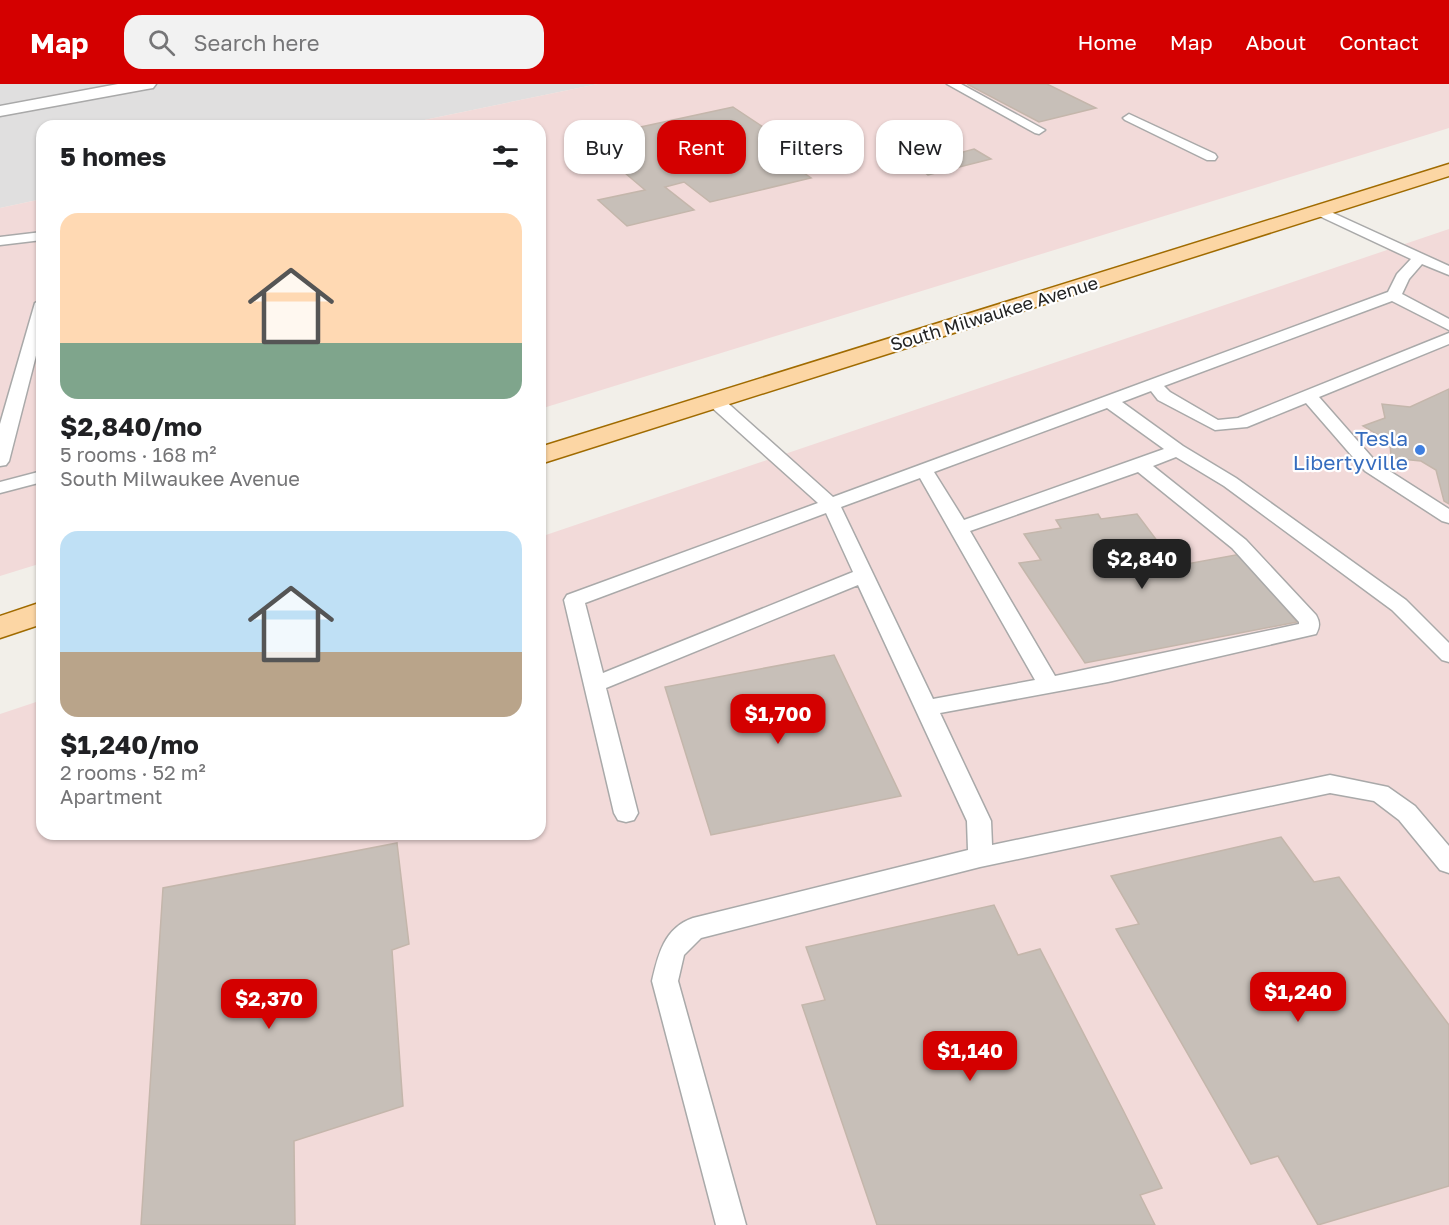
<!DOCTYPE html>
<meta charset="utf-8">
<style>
body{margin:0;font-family:"Golos Text",sans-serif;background:#f2f2f2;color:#202124;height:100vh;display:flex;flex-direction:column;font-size:22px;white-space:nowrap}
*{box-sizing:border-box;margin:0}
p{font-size:20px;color:#757577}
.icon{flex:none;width:33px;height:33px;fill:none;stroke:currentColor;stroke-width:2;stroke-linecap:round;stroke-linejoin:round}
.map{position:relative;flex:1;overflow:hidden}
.details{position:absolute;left:36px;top:36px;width:510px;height:720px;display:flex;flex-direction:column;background:#fff;border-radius:18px;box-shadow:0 2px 4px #0004}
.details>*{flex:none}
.hud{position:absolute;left:564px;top:36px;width:570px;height:54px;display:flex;gap:12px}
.price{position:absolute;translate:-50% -51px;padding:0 14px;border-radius:12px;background:#d40000;color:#fff;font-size:20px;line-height:39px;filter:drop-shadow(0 2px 3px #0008)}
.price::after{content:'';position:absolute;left:50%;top:36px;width:18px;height:14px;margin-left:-9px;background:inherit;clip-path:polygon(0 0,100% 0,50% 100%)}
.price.current{background:#222;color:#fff}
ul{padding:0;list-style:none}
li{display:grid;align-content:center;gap:12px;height:318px;padding:0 24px}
li span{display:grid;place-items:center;height:186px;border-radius:18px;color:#555}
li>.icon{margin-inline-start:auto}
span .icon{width:108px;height:108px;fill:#fffc;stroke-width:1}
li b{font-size:26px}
h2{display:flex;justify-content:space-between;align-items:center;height:72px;padding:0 24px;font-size:26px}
.pill{padding:0 21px;border-radius:18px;background:#fff;box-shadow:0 2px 4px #0004;font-size:21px;line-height:54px}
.pill.current{background:#d40000;color:#fff}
header{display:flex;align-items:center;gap:36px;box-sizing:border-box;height:84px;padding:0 30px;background:#d40000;color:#fff}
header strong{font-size:28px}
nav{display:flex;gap:33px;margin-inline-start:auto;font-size:21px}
.search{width:420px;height:54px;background:#f2f2f2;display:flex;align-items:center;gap:15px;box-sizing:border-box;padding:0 21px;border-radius:18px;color:#757577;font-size:22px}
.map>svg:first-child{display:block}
.residential{fill:#e0dfdf}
.commercial{fill:#f2dad9}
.building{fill:#c7bfb8;stroke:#c4b6ab;stroke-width:1.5}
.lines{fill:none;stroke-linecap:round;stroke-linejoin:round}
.service-casing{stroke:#a9a9a9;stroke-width:3}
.minor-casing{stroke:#a9a9a9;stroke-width:3}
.primary-casing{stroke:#a06b00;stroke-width:3}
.service{fill:#fff;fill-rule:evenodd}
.minor{fill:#fff;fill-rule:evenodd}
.primary{fill:#fcd6a4;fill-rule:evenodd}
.shop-dot{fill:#3f7fe0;stroke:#fff;stroke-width:2}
.labels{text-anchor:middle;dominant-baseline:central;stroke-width:4.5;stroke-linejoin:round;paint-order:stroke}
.far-street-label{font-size:18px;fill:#222;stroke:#fff}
.shop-label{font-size:21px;fill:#366cbe;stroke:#fff;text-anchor:end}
</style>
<header>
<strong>Map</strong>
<div class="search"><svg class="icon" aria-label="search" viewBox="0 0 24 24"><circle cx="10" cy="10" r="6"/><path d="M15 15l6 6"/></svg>Search here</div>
<nav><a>Home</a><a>Map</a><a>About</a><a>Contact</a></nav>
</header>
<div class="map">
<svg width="1449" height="1141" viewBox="0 0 1449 1141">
<rect width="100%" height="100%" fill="#f2efe9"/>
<path class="residential" d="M0,0H598L395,42H42V115L0,124Z"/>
<path class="commercial" d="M598,0H1449V44L540,325V42H395Z
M42,115V479L0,492V124Z
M1449,145V1141H0V630L42,616V750H540V453Z"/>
<path class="building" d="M967,0H1047L1096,24L1039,38Z
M733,23L778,53L759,58L811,94L710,118L684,98L665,103L694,126L627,142L598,116L645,106L585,55Z
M974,65L991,75L928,91L915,81Z
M1449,305V420L1444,417L1436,386L1421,377L1391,374L1390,358L1363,342L1385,334L1382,320L1410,323Z
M1098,430L1101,435L1137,430L1176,482L1241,470L1297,538L1085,579L1019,479L1041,476L1024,450L1061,444L1056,436Z
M834,571L901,712L711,751L665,603Z
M1281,753L1314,798L1339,793L1449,941V1102L1318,1141L1278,1072L1251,1080L1116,845L1139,840L1111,792Z
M397,759L409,860L392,866L403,1022L294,1057L295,1141H141L163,804Z
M994,821L1018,871L1040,865L1123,1026L1162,1104L1140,1111L1155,1141H877L802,921L825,916L806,863Z"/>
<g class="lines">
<g class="service-casing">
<path id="service" d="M947,0H961L1045,46L1039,50L1035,49Z
M1129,30L1215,70L1217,73L1215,76H1207L1125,36L1123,34Z
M1320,123L1449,182V191L1422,180L1409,195L1402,210L1449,235V246L1392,217L1164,302L1170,308L1218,336L1238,334L1449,249V260L1319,313L1377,379L1449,425V439L1442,437L1365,387L1306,319L1247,343L1215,346L1158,316L1151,307L1122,318L1183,362L1236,394L1406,516L1449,559V578L1442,576L1392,526L1224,402L1176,373L1153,382L1246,456L1316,531C1320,538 1320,543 1316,550L1108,598L940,629L991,737L992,761L1330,691L1388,703L1415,722L1449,762V789L1440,786L1399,736L1374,717L1330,709L980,783L701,854L684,871L678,897L746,1141H716L652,897C658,871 664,844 693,834L968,766L967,737L858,501L606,604L638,729L634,736L626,738L618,736L614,729L564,516L567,511L818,419L709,321L707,317L709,313H721L833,413L1388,208L1397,190L1411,175L1315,130L1313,127L1315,124ZM1107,324L1164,365L964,436L934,388ZM1138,388L1232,464L1299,538V540L1055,592L970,447ZM920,394L1035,596L933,615L841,423ZM826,429L853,488L603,589L585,519Z
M42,148V156L0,161V153Z
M42,215V248L9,377L6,381L0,382V340L35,219Z
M42,387V398L0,409V398Z"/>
</g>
<g class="minor-casing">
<path id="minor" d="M118,0H156L153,4L147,5L0,32V22Z"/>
</g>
<g class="primary-casing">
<path id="primary" d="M1449,80V92L540,380V363Z
M42,518V540L0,554V532Z"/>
</g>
<use href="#service" class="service"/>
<use href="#minor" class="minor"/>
<use href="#primary" class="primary"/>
</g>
<circle class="shop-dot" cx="1420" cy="366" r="6"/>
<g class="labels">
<g class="far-street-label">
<text transform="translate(994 229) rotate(-17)">South Milwaukee Avenue</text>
</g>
<g class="shop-label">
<text x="1408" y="354">Tesla<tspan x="1408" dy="24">Libertyville</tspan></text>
</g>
</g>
</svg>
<b class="price current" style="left:1142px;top:506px">$2,840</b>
<b class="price" style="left:778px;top:661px">$1,700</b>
<b class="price" style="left:1298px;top:939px">$1,240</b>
<b class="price" style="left:269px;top:946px">$2,370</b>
<b class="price" style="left:970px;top:998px">$1,140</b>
<div class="hud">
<a class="pill">Buy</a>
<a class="pill current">Rent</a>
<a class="pill">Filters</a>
<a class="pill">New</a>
</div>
<section class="details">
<h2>5 homes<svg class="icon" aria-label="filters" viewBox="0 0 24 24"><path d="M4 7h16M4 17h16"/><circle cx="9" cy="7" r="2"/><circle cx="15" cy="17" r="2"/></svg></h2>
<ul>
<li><span style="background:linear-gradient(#ffd9b3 70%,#7fa58c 0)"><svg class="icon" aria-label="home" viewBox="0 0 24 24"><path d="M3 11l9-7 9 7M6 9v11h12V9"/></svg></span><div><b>$2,840/mo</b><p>5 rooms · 168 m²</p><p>South Milwaukee Avenue</p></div></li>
<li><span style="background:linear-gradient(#bfe0f5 65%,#b9a48a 0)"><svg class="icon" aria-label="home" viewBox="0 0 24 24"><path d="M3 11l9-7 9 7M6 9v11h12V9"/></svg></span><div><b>$1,240/mo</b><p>2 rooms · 52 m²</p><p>Apartment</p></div></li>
</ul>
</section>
</div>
